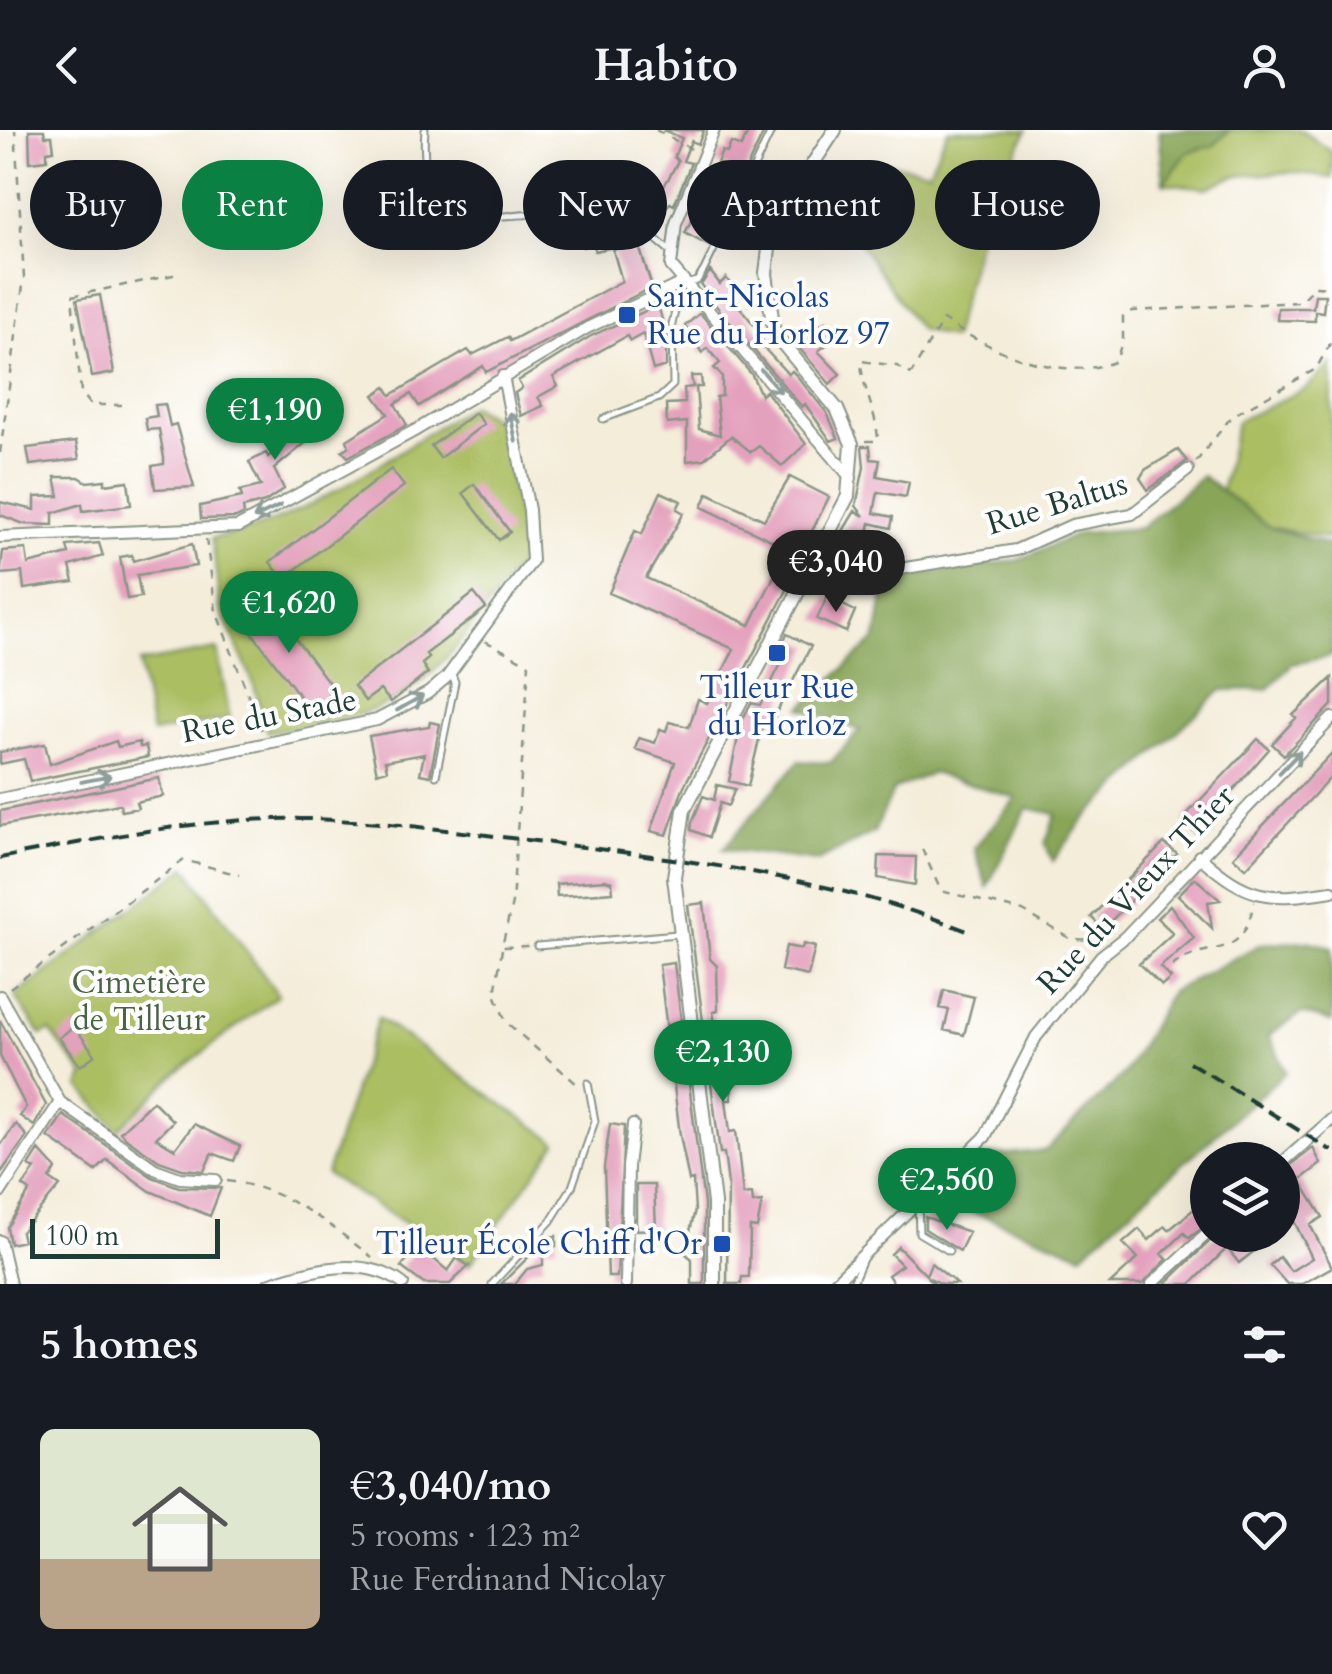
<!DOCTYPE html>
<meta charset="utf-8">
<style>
body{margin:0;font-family:Cardo,serif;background:#20242c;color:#f1f3f6;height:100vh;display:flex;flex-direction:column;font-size:38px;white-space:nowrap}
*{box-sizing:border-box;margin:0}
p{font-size:32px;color:#9ea1a6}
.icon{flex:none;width:55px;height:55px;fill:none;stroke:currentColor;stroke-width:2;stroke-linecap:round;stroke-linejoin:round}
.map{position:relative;height:1154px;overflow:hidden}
.details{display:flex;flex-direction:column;background:#171b24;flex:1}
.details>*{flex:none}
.hud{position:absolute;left:30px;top:30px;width:1272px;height:90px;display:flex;gap:20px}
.tools{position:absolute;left:1190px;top:1012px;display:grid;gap:20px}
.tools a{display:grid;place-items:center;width:110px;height:110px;border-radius:50%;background:#171b24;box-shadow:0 10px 40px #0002;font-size:50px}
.scale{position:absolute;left:30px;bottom:25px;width:190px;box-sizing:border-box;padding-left:10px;border:5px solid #1f3d34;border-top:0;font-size:28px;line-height:35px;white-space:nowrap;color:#1f3d34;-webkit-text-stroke:8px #fff;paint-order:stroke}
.price{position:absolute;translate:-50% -85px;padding:0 22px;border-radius:35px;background:#0b8043;color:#fff;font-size:32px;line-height:65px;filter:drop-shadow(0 2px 5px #0008)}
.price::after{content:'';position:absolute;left:50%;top:60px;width:30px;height:22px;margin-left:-15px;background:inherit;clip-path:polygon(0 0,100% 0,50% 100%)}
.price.selected{background:#222;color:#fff}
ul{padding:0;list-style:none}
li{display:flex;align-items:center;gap:30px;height:250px;padding:0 40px}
li span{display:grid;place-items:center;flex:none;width:280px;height:200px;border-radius:15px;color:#555}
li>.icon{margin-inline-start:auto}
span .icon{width:120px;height:120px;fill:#fffc;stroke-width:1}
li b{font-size:42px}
h2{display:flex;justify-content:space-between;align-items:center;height:120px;padding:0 40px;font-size:42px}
.pill{padding:0 35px;border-radius:45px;background:#171b24;box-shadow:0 10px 40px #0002;font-size:35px;line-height:90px}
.pill.selected{background:#0b8043;color:#fff}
header{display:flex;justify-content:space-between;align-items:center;height:130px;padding:0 40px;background:#171b24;font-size:45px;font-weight:700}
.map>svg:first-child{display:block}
.green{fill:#abbe62;stroke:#657e4b;stroke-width:2.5}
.forest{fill:#88a558;stroke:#547146;stroke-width:2.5}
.building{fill:#e4a1bd}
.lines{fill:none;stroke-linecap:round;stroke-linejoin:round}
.service-casing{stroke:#8a9587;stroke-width:9}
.minor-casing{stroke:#8a9587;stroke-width:14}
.tertiary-casing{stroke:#8a9587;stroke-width:16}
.path{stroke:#8a9587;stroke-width:2.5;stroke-dasharray:8 8;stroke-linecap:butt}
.service{stroke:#fff;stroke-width:5}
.minor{stroke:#fff;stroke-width:10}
.tertiary{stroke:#fff;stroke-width:12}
.rail{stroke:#1f3d34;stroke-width:4;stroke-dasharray:15 8;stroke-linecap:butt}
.oneway{stroke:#8f9e9a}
.transit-dot{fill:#1a4fb4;stroke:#fff;stroke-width:4}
.labels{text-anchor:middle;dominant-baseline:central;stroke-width:8;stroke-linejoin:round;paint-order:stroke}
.transit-label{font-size:32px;fill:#164399;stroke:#fff;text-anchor:start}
.street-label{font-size:32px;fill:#1f3d34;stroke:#fff}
.park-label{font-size:32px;fill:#496442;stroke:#fff}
</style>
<header><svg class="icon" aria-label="back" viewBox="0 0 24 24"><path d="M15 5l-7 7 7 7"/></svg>Habito<svg class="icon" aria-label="person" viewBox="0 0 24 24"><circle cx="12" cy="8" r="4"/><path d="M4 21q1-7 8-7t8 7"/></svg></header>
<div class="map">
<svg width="1332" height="1154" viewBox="0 0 1332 1154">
<rect width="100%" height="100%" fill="#fff"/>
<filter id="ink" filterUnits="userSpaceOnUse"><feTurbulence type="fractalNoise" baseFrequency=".01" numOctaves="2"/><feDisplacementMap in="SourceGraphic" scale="20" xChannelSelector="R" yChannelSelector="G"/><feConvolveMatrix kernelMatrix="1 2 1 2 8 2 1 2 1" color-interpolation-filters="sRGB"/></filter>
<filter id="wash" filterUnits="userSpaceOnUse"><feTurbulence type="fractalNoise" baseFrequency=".0048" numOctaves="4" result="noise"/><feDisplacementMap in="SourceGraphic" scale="40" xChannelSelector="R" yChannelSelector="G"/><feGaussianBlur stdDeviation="2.25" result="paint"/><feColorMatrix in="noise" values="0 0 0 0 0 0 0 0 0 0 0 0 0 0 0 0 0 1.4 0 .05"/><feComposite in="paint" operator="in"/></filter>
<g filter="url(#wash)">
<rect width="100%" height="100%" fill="#f4edda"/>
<path class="green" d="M948,0H1027L983,93L952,209L919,199L857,109L886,33L929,41Z
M1230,0H1301L1332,22V48L1295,42L1233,46L1207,58L1164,53L1188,22L1212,16Z
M1332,234V409L1269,397L1221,362L1237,291L1305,259Z
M470,276L498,289L520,392L522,431C483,480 446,544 389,573C353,591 306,595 267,602L253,552L220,478L212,408C301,396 394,323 470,276Z
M217,519L230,589L152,603L139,533Z
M186,737L278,865L177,942L118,1000L80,957L84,945L50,901L41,905L15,866Z
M378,888L557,1012L470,1134L326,1044Z"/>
<path class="forest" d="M1159,0H1230L1213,16L1188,22L1164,53Z
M1202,346L1269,397L1332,416V526L1292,534L1268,559L1222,560L1086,687L1053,731L1045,714L1056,684L1027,678L987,757L974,718L1016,668L932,643L894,659L874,702L818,731L723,719L799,631L830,633L860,600L801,578L876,509L886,449L1018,430L1080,403L1141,398Z
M1306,811L1332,817V892L1301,883L1269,905L1286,942L1082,1124L929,1065L973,1028L1046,1020L1124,944L1171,862L1261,814Z"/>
<g id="blocks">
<path class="building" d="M29,0H44L45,6H52L54,20L47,21V30L30,32Z
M663,0H704L698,14L691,11L683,31L691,33L674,75L670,73L653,92L637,78L659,53L663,58L678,31L674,27L682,8Z
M749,0H765L709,116L685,103L693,87L702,91L706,84L710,86L723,61L727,37L717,33L722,21L727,23L731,13L741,17Z
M405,34L409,75L391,78L387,64L379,65L380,40Z
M133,63L141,75L87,109L82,101L110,82L107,77Z
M604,84L614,117L595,121L594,114L583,117L578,92L603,89L599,85Z
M638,113L652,157L486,242L483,236L419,276L411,264L395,274L407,295L348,327L342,321L349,316L347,310L388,284L374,265L386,257L391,265L468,220L472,225L508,207L510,211L622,151L613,120Z
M710,141L720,154L726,148L737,162L732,167L761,204L763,217L788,244L792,241L797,246L827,283L838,308L831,311L805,274L802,277L713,172L701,155Z
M100,165L114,243L92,247L77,169Z
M1315,165H1325L1323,182L1315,181V191L1277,190L1278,178H1313Z
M658,175L666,204V236L653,240L643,204L630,211L627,206L553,247L558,256L538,267L543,276L521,286L515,263L522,258L518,251L591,206Z
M700,183L752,245L761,265L766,261L806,314L782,336L759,316L751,322L731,306L704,329L687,331V292L667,294L666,274L685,273L684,258L693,257L691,246H701L702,257H696L699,299L720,305L716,267L722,266V246L714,238L720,233L707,218L702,223L685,196Z
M825,192L836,208L818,221L840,244L830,254L794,212Z
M327,263L340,284L274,339L284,359L265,372L243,378L244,384L236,388L201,389L200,376L242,367L240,361L261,356L249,332L266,323L268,327L294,304L290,299L301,290L298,287Z
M165,274L170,296L176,294L194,357L155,359L152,336L164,334V328L159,299L147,300L145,288L157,286L155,275Z
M475,283L484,294L440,328L431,316Z
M76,312L79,329L30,335L27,318Z
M862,316H870L871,329L880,330L877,346L909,352L906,367L878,362L874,383L893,387L891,398L870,393L863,427L828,426L855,381L864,386L856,376L864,337Z
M1178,320L1187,331L1148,360L1140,348L1145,340Z
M391,339L404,356L283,449L270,432Z
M55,347H79L87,352L105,350V354L128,351L131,375L83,381L82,374L53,383V395L24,394L0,385V372L35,380V367L59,366Z
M790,347L829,367L795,435L799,437L683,658L667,705L651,701L675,632L635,619L639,608L655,613L660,599L666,601L669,592L689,597L698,569L707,573L734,519L609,463L635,401L642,404L661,362L681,371L677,379L684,383L646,448L750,495L788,418L702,377L708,363L764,390Z
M474,354L510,402L499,410L463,363Z
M99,413L103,426L70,436L74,452L24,459L22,442L0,444L3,421L26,419L28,434L69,424L67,416Z
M192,414L196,436L137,445L141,467L127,469L120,427L132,425L133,431Z
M474,463L486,478L426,524L429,528L422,534L428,543L391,572L380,560L365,571L354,556Z
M827,467L855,481L846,502L817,489Z
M267,471L336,562L311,581L241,488Z
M787,504L811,516L770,595L763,593L748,656L729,651L741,593L751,573L760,575L787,522L779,519Z
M1332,548V575L1284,625L1272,614L1296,588L1293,585Z
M430,592L440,594L430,646L420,644L424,624L385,631L387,640L377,643L369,606L429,596Z
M1258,609L1269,619L1196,703L1183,692L1189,682Z
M116,611L118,617L139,612L140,617L146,616L148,627L30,651L24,629L0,634V622L45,614L50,634Z
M1332,623V646L1246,738L1233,727Z
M159,648L163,666L136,672L138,678L121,681L120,674L0,696V681Z
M717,655L735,659L728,676L720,673L709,707L691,700L692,692L703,666L714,670Z
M1164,713L1177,724L1103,799L1091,787Z
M879,726L916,727L915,755L878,748Z
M1195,748L1220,770L1208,772L1212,798L1178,765Z
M605,750L612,752L613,762L557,766L556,754Z
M704,773L710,829L717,836L718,881L713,882L719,917L732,915L737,953L731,954L732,970H726L730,1002L736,1001L743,1065L752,1064L753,1073L762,1072L757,1098L750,1097L749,1147H742L741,1154H727L728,1054L724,1023H720L688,775Z
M1170,775L1194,808L1160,837L1171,848L1162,856L1139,834L1173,803L1157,788Z
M803,814L815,817L808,846L781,840L786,816L802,819Z
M674,833L704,1074V1154H692V1129L685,1123L695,1080L693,1050L689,1051L680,1005L659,835Z
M944,860L974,867L964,905L944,900L949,880L940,878Z
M0,890L46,975L34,996L20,986L26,977L0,926Z
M74,896L95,925L80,936L59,908Z
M153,971L173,991L156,1008L175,1019L194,994L240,1016L234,1031L212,1023L204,1041L182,1039L159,1031L126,1008L120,1002Z
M63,985L152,1047L179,1057L221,1058L210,1086L150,1061L107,1030L96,1041L48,1007Z
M16,994L27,1006L0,1044V1016Z
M610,994L624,996L617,1147H608L604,1037Z
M1313,1018L1321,1034L1300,1050L1323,1087L1310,1095L1332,1137L1302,1154H1287L1270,1135L1279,1127L1291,1141L1312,1128L1282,1066V1042Z
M39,1020L56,1039L50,1049L60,1056L21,1102L23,1111L10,1114L7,1097L30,1061L23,1056L35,1039L29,1036Z
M636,1055H654L656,1099L636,1100Z
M1208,1067V1094L1189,1108L1184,1103L1162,1124L1167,1129L1143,1154H1110L1138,1128L1123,1113L1139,1099L1149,1110L1165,1096L1169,1100Z
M925,1087L969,1102L960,1121L925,1099Z
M1216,1105H1262L1267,1111L1239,1133L1227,1118L1191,1154H1165Z
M556,1106V1116L543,1117V1135L527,1139L515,1154H501L549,1107Z
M418,1116L448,1141L457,1128L469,1136L450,1154H424L401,1137Z
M898,1117L926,1145L931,1133L957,1154H942L927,1147L934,1154H894L888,1145L902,1135L891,1124Z"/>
</g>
</g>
<g filter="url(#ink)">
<use href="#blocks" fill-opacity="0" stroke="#8a9587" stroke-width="2.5"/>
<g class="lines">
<g class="service-casing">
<path id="service" d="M425,0C414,124 531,77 607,78L623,82L670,121
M689,153L697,151L704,140L772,0
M603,289L659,268L673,255L672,194L681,157
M436,646L455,552L451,542
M537,816L678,804
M918,1072L919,1103L949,1121
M492,1154L551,1091L572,1057L595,991L588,953
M852,1154L863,1129"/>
</g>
<g class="minor-casing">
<path id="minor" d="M714,0L676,93L671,136L851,348
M0,407L238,397L416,300L587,198L682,153
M812,433L881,442L1016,420L1072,395L1132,384L1188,340
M0,669L377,590L428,563L447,547L532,431L529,380L503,246
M1199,726C1248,770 1268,771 1332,761
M0,866L60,972L155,1039L180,1048L216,1050
M1282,1033L1332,989
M0,1063L60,972
M0,1111L10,1154
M268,1154C311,1139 364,1125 403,1154
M626,1154L628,1036L633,995
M833,1154L985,1007L1036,907L1101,826L1125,807L1332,588
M1152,1154L1208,1103"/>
</g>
<g class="tertiary-casing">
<path id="tertiary" d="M714,1154V1073L674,747L684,680L848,366L852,314L837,279L774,203L766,143L770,111L795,61L835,0"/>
</g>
<path class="path" d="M656,0L693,20
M122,275H91L81,262L72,166L178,144
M866,311H878C877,282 862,259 861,231L897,236L911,244L943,190C990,220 1062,254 1116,231L1123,209V186L1132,181L1299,172L1315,156L1332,157
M0,323L24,148L15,0
M1196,332L1232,286L1316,239L1332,210
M206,409L216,481L262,601
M485,511L529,534L512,773L502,817L530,816
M922,719L941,761L1023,781L1071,809L1103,810
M502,819L495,864L506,892L578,955
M1172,836C1210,806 1241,837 1254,772
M10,858L184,730L239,745
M227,1051C286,1058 327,1093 372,1127"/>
<use href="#service" class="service"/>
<use href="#minor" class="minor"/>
<use href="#tertiary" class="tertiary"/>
<path class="rail" d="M0,728C77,713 154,697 233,691C334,683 435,699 535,711C685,730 831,746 972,803
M1189,932L1332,1021"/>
</g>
<defs><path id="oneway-shaft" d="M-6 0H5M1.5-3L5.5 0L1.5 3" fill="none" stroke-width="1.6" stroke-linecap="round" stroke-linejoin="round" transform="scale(2.5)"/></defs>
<g class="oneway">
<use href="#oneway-shaft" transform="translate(771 251) rotate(49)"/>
<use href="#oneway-shaft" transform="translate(513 297) rotate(-101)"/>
<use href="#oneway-shaft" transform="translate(267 382) rotate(154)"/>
<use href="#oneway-shaft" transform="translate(410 573) rotate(-30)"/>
<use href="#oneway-shaft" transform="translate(1290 632) rotate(-46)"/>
<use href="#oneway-shaft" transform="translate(96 649) rotate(-11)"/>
</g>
</g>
<g class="transit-dot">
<rect x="617" y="175" width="20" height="20" rx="5"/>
<rect x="767" y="513" width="20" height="20" rx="5"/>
<rect x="712" y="1104" width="20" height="20" rx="5"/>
</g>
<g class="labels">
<g class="transit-label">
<text x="647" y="167">Saint-Nicolas<tspan x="647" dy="37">Rue du Horloz 97</tspan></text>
<text x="777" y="558" text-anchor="middle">Tilleur Rue<tspan x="777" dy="37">du Horloz</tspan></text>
<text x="702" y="1114" text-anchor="end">Tilleur École Chiff d'Or</text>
</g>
<g class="street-label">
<text transform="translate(1057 374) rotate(-17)">Rue Baltus</text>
<text transform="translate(269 586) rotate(-11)">Rue du Stade</text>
<text transform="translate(1136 760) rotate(-47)">Rue du Vieux Thier</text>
</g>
<g class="park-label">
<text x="139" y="853">Cimetière<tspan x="139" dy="37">de Tilleur</tspan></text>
</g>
</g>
</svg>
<div class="tools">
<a><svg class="icon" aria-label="layers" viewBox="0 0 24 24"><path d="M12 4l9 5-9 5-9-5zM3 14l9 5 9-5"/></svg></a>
</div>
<div class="scale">100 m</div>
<b class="price" style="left:275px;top:333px">€1,190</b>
<b class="price selected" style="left:836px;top:485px">€3,040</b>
<b class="price" style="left:289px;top:526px">€1,620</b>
<b class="price" style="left:723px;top:975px">€2,130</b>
<b class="price" style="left:947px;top:1103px">€2,560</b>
<div class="hud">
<a class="pill">Buy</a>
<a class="pill selected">Rent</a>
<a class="pill">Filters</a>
<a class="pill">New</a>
<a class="pill">Apartment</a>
<a class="pill">House</a>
</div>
</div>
<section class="details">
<h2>5 homes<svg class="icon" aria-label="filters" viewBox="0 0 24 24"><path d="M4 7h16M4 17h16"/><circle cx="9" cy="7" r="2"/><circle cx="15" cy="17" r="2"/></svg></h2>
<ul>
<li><span style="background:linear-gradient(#dfe7d0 65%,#b9a48a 0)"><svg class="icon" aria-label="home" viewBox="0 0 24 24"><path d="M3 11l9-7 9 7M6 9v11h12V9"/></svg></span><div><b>€3,040/mo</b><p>5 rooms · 123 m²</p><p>Rue Ferdinand Nicolay</p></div><svg class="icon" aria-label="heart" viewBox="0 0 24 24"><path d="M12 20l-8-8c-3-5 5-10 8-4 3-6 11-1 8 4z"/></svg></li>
</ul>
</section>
